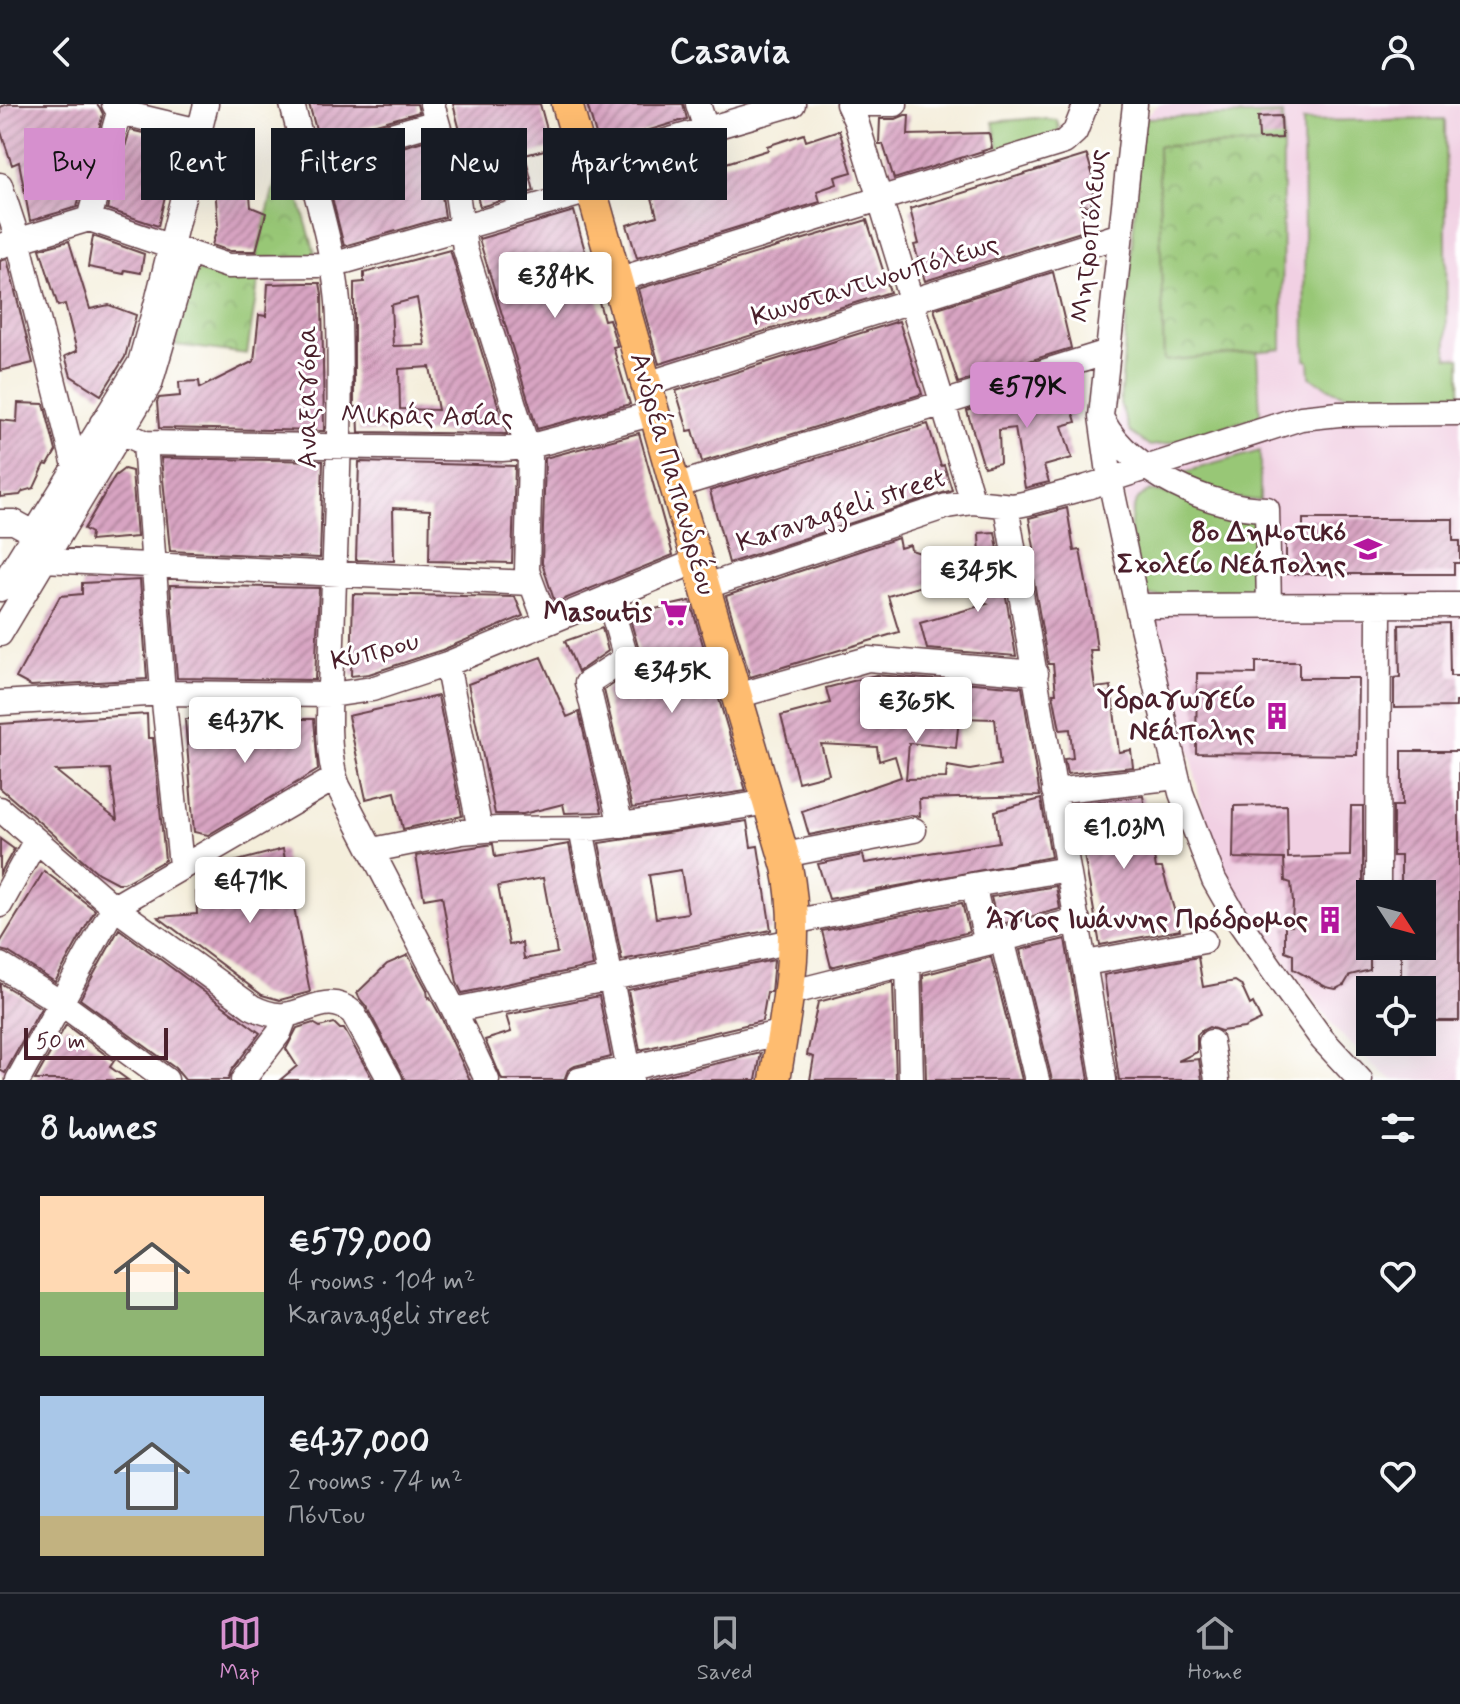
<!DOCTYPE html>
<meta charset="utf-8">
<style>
body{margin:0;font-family:Mynerve,sans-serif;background:#20242c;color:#f1f3f6;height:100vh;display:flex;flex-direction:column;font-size:30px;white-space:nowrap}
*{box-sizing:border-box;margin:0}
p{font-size:26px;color:#9ea1a6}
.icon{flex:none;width:44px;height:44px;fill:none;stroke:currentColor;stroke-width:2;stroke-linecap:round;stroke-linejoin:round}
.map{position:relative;height:976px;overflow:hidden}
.panel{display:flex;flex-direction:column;background:#171b24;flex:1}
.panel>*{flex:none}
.guide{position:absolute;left:24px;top:24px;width:800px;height:72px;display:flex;gap:16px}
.needle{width:52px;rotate:126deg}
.tools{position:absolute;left:1356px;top:776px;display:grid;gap:16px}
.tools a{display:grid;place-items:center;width:80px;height:80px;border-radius:0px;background:#171b24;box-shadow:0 8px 32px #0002;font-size:40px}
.scale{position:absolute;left:24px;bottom:20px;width:144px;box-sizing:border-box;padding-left:8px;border:4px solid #4a1f2b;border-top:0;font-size:22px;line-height:28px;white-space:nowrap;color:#4a1f2b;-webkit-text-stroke:6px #fff;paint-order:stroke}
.price{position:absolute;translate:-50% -68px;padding:0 18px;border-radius:8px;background:#fff;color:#222;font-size:26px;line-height:52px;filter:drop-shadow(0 2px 4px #0008)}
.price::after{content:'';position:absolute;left:50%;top:48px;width:24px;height:18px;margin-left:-12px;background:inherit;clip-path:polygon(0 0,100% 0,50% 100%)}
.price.active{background:#d690ce;color:#111}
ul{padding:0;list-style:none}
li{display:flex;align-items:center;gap:24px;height:200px;padding:0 40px}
li span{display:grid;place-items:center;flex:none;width:224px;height:160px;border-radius:0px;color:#555}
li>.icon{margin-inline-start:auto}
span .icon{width:96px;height:96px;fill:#fffc;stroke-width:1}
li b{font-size:34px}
h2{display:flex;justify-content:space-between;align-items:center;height:96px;padding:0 40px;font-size:34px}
.tag{padding:0 28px;border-radius:0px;background:#171b24;box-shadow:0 8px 32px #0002;font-size:28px;line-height:72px}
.tag.active{background:#d690ce;color:#111}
header{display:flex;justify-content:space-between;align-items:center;height:104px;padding:0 40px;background:#171b24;font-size:36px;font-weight:700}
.tabs{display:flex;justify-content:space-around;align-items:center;height:112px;border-top:2px solid #363941;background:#171b24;font-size:22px;color:#9ea1a6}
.tabs a{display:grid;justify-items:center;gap:4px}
.tabs .active{color:#d690ce}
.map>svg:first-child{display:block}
.built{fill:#f1d0e3;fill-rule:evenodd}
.green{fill:#98c776;stroke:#717350;stroke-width:2}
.park{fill:url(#park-crowns);stroke:#717350;stroke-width:2}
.building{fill:url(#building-hatch);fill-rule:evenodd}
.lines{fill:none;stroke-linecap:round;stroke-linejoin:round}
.minor-casing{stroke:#643e45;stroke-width:27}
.major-casing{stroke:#643e45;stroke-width:33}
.minor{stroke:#fff;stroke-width:24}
.major{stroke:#febc70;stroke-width:30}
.labels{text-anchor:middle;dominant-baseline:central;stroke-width:6;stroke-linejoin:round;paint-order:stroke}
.street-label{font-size:28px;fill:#4a1f2b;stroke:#fff}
.poi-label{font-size:28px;font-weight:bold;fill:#4a1f2b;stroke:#fff;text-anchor:end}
</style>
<header><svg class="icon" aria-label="back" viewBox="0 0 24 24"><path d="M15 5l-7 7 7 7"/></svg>Casavia<svg class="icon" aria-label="person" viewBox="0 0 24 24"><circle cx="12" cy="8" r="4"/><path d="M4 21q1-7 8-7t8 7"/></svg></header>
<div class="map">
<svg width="1460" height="976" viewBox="0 0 1460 976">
<defs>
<pattern id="park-crowns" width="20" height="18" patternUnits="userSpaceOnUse" patternTransform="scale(2)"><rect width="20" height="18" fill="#98c776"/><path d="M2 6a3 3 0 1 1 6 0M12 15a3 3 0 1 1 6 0" fill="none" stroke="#84aa66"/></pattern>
<pattern id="building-hatch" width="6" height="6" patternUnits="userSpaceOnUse" patternTransform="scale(2)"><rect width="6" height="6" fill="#d8a4c2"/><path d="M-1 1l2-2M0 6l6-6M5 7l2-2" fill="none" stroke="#b1859e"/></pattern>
</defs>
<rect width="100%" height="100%" fill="#fff"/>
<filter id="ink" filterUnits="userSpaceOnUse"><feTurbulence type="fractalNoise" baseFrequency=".0125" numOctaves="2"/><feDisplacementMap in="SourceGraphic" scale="16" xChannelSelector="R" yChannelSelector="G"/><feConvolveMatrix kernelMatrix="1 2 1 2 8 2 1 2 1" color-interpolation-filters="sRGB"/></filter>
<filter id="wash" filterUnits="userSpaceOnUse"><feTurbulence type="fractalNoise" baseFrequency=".006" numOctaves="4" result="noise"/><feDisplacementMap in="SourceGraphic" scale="32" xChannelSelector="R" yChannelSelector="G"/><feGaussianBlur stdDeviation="1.8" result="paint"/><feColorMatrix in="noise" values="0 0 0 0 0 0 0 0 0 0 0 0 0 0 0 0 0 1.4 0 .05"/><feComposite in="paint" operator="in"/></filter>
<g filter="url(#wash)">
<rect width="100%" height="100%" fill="#f4eedb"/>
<path class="built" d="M1160,0H1460V976H1395L1385,971L1338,928L1223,772L1204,717L1193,660L1146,492L1115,344L1142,14ZM1370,790H1422V842H1370ZM1370,886H1422V938H1370Z"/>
<path class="green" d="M1283,10V41L1158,42L1164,256L1257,247L1260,312L1166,340L1150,342L1130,328L1120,299L1142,14Z
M1035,14L1057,16L1059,24L1057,30L1000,50L993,18Z
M1445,15L1447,253L1460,254V294L1362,296L1335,287L1310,273L1309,257L1305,256L1303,17Z
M1260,347V397L1237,394L1174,371Z
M1149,387L1178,391L1260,412V489L1254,494L1146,492C1139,462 1114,404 1149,387Z"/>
<path class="park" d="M1283,41L1282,245L1164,257L1158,42Z
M288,57L316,152L256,154L279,62Z
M194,167L259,173L247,250L175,241Z"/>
<g id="blocks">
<path class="building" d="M8,0H97L100,4L103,10L97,32L46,43L89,58L77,103L30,117L19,58L12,61L0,25V3Z
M309,0H417L419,8L319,36Z
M453,0H540L552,44L525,51L534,87L480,103Z
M587,0H683L687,15L599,41Z
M905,11H909L908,31L989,29L992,44L894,75L883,40H879L880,15H896Z
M1281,12L1282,34L1259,35L1258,13Z
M130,26L178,37L158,122L107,105Z
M839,26L852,68L835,73L837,80L817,87L820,98L637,154L627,121L657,112L649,83L768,46L767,42L804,30L806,37Z
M427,36L442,92L445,113L344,142L325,65Z
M242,42L245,81L249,80L251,103L266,109L256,147H230L212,141L218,121L212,44Z
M1087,51L1094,76L1091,102L1080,101L1087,126L925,177L914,141L919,140L910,105Z
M574,107L604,216L609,215L617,242L613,243L630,300L537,325L479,135Z
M867,116L890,188L659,260L638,185Z
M93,132L144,150L141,169L125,166L124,170L88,163Z
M69,137L90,205L109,201L136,211L125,253L101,291L71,272L65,252L77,247L65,200L58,202L40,145Z
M450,146L507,330L359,328L358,303H354V179L364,178V169ZM417,194L425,241L393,242L391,201ZM430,263L438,306L400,305L399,265Z
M7,155L33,259L0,267V157Z
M1053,168L1071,244L958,279L934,205Z
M304,179H320L322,190L324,327L159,324L157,298L159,294L180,292L179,278L199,277L200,284L254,257L259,211L266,212L268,180Z
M899,217L922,290L702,358L693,326L688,327L676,287Z
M1064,277L1076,318L1062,322L1072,354L1044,362L1049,378L1025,384L1015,324L999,326L1000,359L984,363L967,307Z
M18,299L44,300L56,347L48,361L45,360L34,384L23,387L20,391L0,393V316L17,318Z
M928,320L941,362L944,361L952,386L729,459L710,387Z
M639,329L673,451L555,499L542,459L545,354Z
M161,354L323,357L320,454L170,447Z
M359,358L515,362L512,459L429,457L430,406L393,404L394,457L356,456Z
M124,365L132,367L137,433L90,437L91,429L84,425L115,372Z
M1067,404L1074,447L1080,446L1093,515L1097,546H1090L1095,584L1111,582L1119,648L1131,646L1133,663L1067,670L1064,655L1073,654L1070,625L1060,626L1053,589H1056L1053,560H1048L1029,449H1035L1029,414Z
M1303,415H1453V437H1460V459H1454V470H1286V428H1303Z
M995,428L1016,552L927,545L920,519L987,500L982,498L979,429Z
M898,434L900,444L910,441L911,446L945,457L936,483L928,480L888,492L899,528L750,573L726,492Z
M140,476L147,575L31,582L16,574L60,492L82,490V479Z
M170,481L319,484L315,576L177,574Z
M353,490L515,493L523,512L442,546L369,570L351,572Z
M690,497L746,687L632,704L604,586L634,567L640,558V550L629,511Z
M1449,519L1450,572H1460V598H1456V603L1394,604V574L1400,573L1399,521Z
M602,524L608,547L578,568L565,537Z
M541,553L567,613L579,608L602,708L565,709L563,700L523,710H495L468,580Z
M1256,558H1299V574H1358L1357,651L1196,649L1197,569L1256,570Z
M876,571L1022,583L1040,692L919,695L920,712L911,711L809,731L802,707L901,673L895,652L879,657L877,643L821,640L829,670L798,678L781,612L830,599L826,584ZM959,614L995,615L1000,661L970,666L947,662L946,674L906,675L909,639L956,644Z
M438,592L462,712L403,725L395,688L366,695L348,612Z
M147,610L148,634H153L165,756L124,779H117L98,769L0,684V620ZM110,665L117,716L56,667Z
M185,615H314L318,666L208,731L194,728Z
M1402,647H1459V917H1422V886H1401V842H1422V790H1401V752H1393V702H1402Z
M1143,692L1156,764H1162L1180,826L1100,841L1075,700Z
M1041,695L1051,753L829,795L818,760L863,751L865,759L999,738L995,707Z
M1287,701L1288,754L1350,752L1351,702H1363V778L1370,791V866L1350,871L1344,881L1336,885L1326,883L1293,865V850L1285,847V822H1292L1293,798L1291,779L1285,777L1284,755L1233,754L1234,702Z
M747,717L751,743L758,742L771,826L622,856L599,739ZM681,766L688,809L656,814L649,771Z
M0,735L14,745L0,770Z
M493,740L495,753L569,740L593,862L462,889L457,879L442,792L424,795L416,752ZM543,774L557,849L524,855L522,839L509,841L498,782Z
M283,745L310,888L280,896L262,891L158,813L197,810L196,788L205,782L200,770L211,764Z
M44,767L95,806L55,878L8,848L0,846V839Z
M1056,782L1060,805L998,821L991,793Z
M962,799L969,828L831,863L822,827Z
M119,825L260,929L231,967L228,976H185L175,964L80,895Z
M1065,835L1089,976H1052L1020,846Z
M408,851L427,886L428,894L430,893L441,913L470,976H405L366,902L360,895L357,889L387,860Z
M991,853L1022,976H926L923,871Z
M1198,853L1203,883L1235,877L1241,881L1250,901L1253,899L1261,916L1244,924L1221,927L1209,923L1201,927L1197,931V948L1178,957L1199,955L1202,976H1119L1104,871Z
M774,856L771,888H767L762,917L640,946L628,886Z
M893,878L896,976H810L814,953L807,951L818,898Z
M0,879L41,904L5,969L0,966Z
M599,892L611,953L575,962L568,966L564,976H502L485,936L511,928L506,911Z
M313,919L320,923L334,919L340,925H344L373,976H280L297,962L286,945L297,924Z
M66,921L114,957L110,963L128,976H35Z
M761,949L756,976H646Z"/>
</g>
</g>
<g filter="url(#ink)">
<use href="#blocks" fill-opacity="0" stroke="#643e45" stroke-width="2"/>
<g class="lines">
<g class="minor-casing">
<path id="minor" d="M292,0C308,65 337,148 339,214C342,322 335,430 332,537C331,577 323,646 338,682L454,906L487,976
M432,0L457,89L465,145L530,352L527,467L546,518
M698,0L706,25
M848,0L856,17L973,398
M854,0H895
M1135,0L1101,312L1110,376L1137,502L1181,689L1214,776L1233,809L1288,888L1322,935L1360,976
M119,8L199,27
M306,55L437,18
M585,61L793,0
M0,81L18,136L75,362
M89,115L228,162L319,161L346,157L593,86
M0,142L89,115L119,8L114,0
M617,176L1064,38L1075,28L1086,0
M647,280L1121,131
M1103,317C1130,368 1212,405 1267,405L1269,502
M102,319L145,339L502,345L527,343L655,309
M145,339L163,589L181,761
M675,382L1108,248
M1006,402L1104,976
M0,418H14L34,429
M43,456L530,479
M704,483L947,402L973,398L1013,402L1028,399L1087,383L1301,314L1339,310L1460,309
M0,485L140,259L158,194L206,0
M608,493L626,554L587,579L621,722
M1137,502L1460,501
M0,530L150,280L188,150
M447,560L480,726
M737,592L868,555L1036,569
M0,599L163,589L331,591L372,585L447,560L697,457
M1054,687L1177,673
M0,705L114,803L252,903C262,908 272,912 284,911C310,908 329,888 353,909L390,976
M581,725L631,976
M373,746L462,728L497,725L596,724L667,715L768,698
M784,751L914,726
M1378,778L1379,501
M973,781L987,839
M0,801L36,736
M793,818L973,781L1068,765
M1002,835L1037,976
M908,859L911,976
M1086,859L1204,837
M0,861L61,899L166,976
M789,889L1078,816
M454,906L793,837
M1211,938L1217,976
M18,976L114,803L335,674
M243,976L279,929L286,911
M579,976L783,928"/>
</g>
<g class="major-casing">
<path id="major" d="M567,0L675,382L787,763C802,834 786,906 775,976"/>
</g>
<use href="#minor" class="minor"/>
<use href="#major" class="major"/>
</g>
</g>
<defs>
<g id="school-bare" transform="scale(2.16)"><path d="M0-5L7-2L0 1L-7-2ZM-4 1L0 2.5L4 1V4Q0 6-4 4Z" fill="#b5179e" stroke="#fff" stroke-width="2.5" paint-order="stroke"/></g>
<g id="supermarket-bare" transform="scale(2.16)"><path d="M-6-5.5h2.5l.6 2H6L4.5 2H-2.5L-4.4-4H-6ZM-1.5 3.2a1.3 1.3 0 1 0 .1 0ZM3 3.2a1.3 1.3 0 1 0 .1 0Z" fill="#b5179e" stroke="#fff" stroke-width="2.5" paint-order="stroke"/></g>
<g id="building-bare" transform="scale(2.16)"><path d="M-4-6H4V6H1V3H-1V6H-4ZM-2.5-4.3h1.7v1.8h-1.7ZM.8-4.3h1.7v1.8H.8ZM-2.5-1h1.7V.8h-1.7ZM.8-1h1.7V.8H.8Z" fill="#b5179e" stroke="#fff" stroke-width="2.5" paint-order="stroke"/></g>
</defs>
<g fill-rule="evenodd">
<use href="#school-bare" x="1368" y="445"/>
<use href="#supermarket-bare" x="674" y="509"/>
<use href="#building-bare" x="1277" y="612"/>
<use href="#building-bare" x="1330" y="816"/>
</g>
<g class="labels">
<g class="street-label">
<text transform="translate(1090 132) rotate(-84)">Μητροπόλεως</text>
<text transform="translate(875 177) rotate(-17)">Κωνσταντινουπόλεως</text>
<text transform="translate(308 293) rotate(-90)">Αναξαγόρα</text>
<text transform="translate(427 313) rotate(1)">Μικράς Ασίας</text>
<text transform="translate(672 370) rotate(74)">Ανδρέα Παπανδρέου</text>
<text transform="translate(841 407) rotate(-18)">Karavaggeli street</text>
<text transform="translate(375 548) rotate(-14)">Κύπρου</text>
</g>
<g class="poi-label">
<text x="1346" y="429">8ο Δημοτικό<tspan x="1346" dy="32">Σχολείο Νεάπολης</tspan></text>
<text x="652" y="509">Masoutis</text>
<text x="1255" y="596">Υδραγωγείο<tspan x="1255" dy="32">Νεάπολης</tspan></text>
<text x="1308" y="816">Άγιος Ιωάννης Πρόδρομος</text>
</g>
</g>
</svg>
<div class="tools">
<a><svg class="needle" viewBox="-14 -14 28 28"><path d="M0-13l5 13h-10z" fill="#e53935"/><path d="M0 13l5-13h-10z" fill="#9ea1a6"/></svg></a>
<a><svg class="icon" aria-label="locate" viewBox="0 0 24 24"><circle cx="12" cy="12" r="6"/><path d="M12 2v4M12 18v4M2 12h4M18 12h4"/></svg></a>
</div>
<div class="scale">50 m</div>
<b class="price" style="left:555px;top:216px">€384K</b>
<b class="price active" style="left:1027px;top:326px">€579K</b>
<b class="price" style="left:978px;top:510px">€345K</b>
<b class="price" style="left:672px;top:611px">€345K</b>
<b class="price" style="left:916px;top:641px">€365K</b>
<b class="price" style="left:245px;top:661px">€437K</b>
<b class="price" style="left:1124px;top:767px">€1.03M</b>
<b class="price" style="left:250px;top:821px">€471K</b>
<div class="guide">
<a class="tag active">Buy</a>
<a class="tag">Rent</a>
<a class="tag">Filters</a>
<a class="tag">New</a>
<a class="tag">Apartment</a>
</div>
</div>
<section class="panel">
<h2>8 homes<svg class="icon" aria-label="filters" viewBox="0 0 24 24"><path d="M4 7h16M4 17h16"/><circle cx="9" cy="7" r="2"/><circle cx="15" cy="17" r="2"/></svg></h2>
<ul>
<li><span style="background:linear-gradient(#ffd9b3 60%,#8fb573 0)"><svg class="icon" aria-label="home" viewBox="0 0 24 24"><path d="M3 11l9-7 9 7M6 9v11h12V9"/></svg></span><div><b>€579,000</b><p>4 rooms · 104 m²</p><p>Karavaggeli street</p></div><svg class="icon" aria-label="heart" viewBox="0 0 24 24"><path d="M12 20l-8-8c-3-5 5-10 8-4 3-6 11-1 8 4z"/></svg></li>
<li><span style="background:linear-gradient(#a9c7e8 75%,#c2b280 0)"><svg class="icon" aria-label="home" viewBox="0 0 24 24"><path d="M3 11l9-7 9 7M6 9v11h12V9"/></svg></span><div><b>€437,000</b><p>2 rooms · 74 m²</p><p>Πόντου</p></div><svg class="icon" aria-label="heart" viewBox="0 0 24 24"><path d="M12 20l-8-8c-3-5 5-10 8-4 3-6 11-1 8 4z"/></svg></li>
</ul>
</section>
<nav class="tabs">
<a class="active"><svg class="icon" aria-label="map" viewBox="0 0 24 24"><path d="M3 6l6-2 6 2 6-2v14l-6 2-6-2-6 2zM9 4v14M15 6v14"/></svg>Map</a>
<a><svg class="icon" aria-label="saved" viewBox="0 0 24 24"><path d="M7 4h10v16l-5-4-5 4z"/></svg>Saved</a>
<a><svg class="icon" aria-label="home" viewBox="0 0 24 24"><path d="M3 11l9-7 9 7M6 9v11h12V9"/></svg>Home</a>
</nav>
